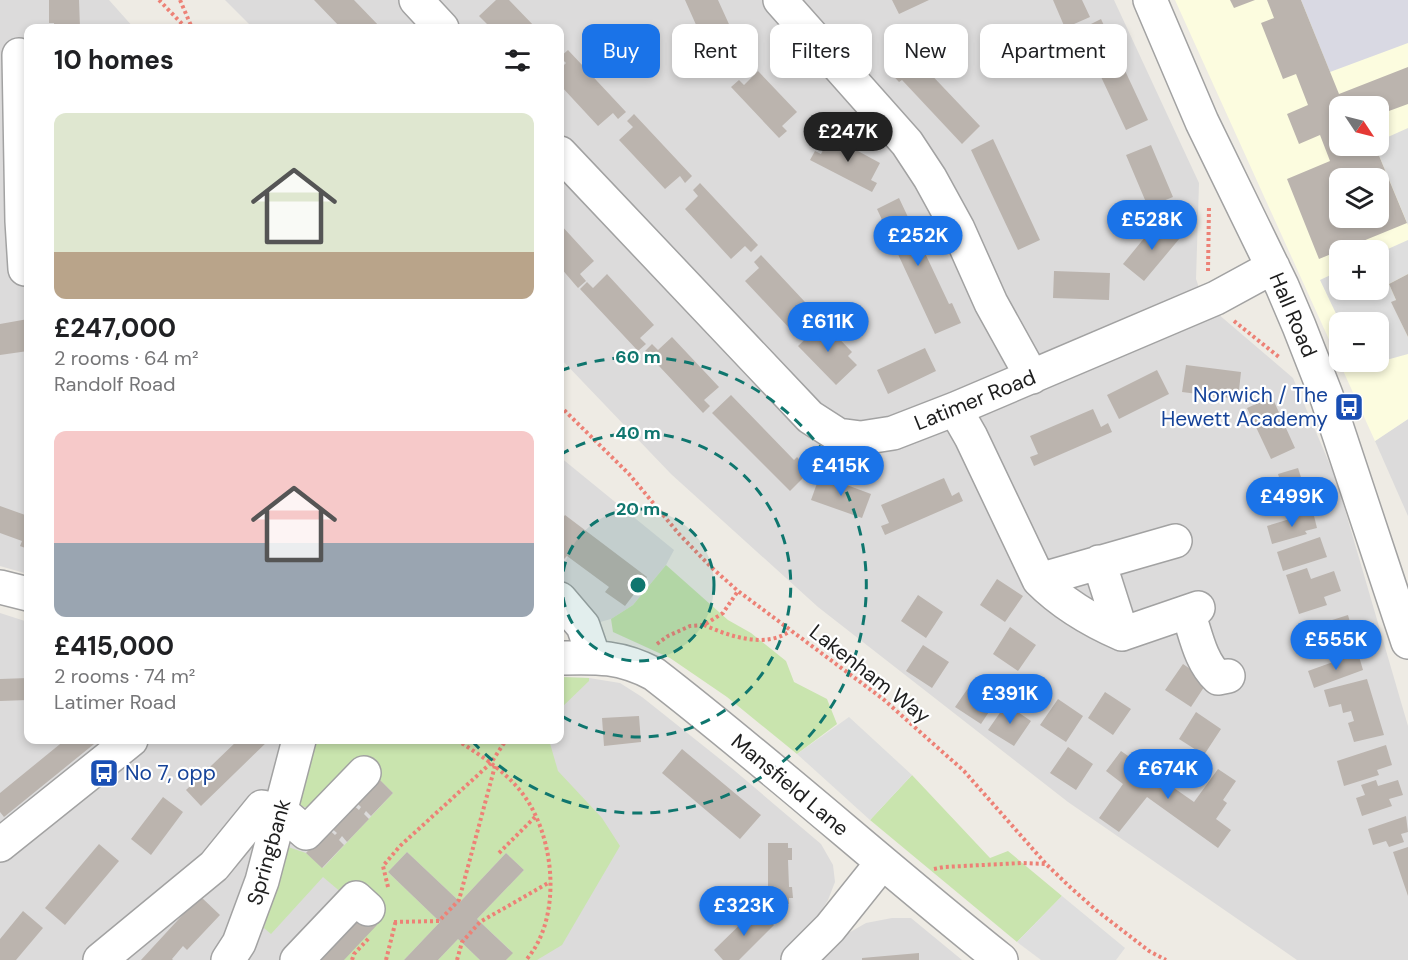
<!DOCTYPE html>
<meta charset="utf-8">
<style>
body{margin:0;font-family:"DM Sans",sans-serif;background:#f2f2f2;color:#202124;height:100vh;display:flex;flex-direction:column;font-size:22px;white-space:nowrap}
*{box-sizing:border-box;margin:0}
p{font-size:20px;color:#757577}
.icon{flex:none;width:33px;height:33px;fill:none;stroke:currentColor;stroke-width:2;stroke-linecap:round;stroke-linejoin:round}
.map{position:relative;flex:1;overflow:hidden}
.panel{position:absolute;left:24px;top:24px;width:540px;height:720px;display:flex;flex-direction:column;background:#fff;border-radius:12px;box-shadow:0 3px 9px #0003}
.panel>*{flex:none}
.top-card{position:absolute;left:582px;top:24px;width:570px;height:54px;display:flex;gap:12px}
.needle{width:39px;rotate:125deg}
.fabs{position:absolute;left:1329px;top:96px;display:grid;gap:12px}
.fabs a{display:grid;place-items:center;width:60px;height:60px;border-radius:12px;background:#fff;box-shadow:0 3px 9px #0003;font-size:30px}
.price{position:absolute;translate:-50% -51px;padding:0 14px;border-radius:21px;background:#1a73e8;color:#fff;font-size:20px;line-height:39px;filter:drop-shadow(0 2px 3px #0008)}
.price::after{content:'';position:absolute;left:50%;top:36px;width:18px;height:14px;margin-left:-9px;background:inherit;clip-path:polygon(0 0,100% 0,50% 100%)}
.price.active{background:#222;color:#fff}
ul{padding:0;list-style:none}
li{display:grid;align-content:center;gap:12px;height:318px;padding:0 30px}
li span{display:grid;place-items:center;height:186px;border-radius:12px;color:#555}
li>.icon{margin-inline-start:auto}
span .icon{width:108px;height:108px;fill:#fffc;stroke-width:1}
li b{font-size:26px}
h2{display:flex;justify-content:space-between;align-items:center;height:72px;padding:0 30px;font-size:26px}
.pill{padding:0 21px;border-radius:12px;background:#fff;box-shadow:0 3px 9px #0003;font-size:21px;line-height:54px}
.pill.active{background:#1a73e8;color:#fff}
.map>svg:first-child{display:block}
.residential{fill:#dcdbdb}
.education{fill:#fcfcdf;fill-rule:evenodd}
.grass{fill:#c9e4ae}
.parking{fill:#dedede}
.plaza{fill:#d9d9e3}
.building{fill:#bbb4ae;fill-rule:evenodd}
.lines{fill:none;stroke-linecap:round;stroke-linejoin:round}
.minor-casing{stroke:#a2a2a2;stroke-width:36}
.path{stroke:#ed8176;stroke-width:4;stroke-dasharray:3 3;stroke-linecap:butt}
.minor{stroke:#fff;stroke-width:33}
.ring{fill:none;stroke:#0f766e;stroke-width:3;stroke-dasharray:10 8}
.labels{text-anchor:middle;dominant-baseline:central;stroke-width:4.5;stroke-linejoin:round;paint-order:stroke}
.street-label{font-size:21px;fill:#1e1e1e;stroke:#fff}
.transit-label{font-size:21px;fill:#164399;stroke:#fff;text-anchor:end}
.centre{fill:#0f766e;stroke:#fff;stroke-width:3}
.ring-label{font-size:18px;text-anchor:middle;font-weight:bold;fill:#0f766e;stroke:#fff;stroke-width:4.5;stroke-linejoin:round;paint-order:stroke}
</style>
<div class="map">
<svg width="1408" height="960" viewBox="0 0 1408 960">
<rect width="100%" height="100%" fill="#eeebe4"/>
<path class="residential" d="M0,0H109L134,28H28V574L0,566Z
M225,0H1114L1199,183L1196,279L1204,302L1293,378L1336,479L1408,726V960H1297L1068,802L818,607L671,474L560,358V28H253Z
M1408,419V516L1375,441Z
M560,457L674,550L666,565L633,605L611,619L560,633Z
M0,613L28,622V740H560V677L589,678L620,683L642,697L735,771L821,844L833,865L835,882L828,900L819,914L845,935L866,923L892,918H911L962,960H0Z"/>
<path class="education" d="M1175,0H1408V419L1375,441ZM1340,106H1378V146H1340ZM1340,178H1378V218H1340ZM1340,250H1378V290H1340ZM1340,322H1378V362H1340Z"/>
<path class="grass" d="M666,565L728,620L751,633L786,661L794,682L827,699L837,724L797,754L727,697L670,658L613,632L611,619L633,605Z
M560,677L589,678V681L560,709Z
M313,740H549L558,771L602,818L620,846L562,945L537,960H506L512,952L477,919L524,870L506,853L460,902L407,852L388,872L440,922L404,960H344L362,910L323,877L271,934L264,928L288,847L306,853L323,868L393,793L357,758L308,807H304L297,803Z
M912,775L990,858L1008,851L1062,896L1017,942L870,820Z
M458,939L480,960H438Z"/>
<path class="parking" d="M1408,128V225L1375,146H1378L1379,141Z
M1408,240V274L1389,284L1396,300L1392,303L1408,337V354L1361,367L1358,362H1378V322H1340L1320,280L1339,271L1340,290H1378L1379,253Z
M849,717L912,775L870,820L797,754Z
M1062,896L1125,948L1116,960H1041L1017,942Z"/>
<path class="plaza" d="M1301,0H1408V43L1330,72Z"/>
<path class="building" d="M49,0H79L80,28H54V23H49Z
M314,0H354L381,28H341Z
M496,0H509L536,28H491L479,16Z
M685,0H718L738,44L720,53L723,59L713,63Z
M892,0H929L899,14Z
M1053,0H1082L1090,17L1065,28Z
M1230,0H1255L1234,8Z
M1267,0H1301L1339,94L1408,67V104L1378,115V106H1340V146H1357L1358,150L1369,146H1375L1407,223L1319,259L1287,179L1330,161L1320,135L1299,144L1287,114L1308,105L1296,74L1283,79L1261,23L1274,18ZM1340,178H1378V218H1340Z
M1101,19L1148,120L1126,130L1079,30Z
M905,47L980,126L962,144L902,80L899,82L884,66Z
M568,50L626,112L618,119L613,113L598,126L560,85V69L566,63L560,57Z
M758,71L797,112L782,126L787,131L779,138L731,87L739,80L744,85Z
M634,114L692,176L685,183L680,176L665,189L619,140L633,127L627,121Z
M830,136L880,163L871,180L877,183L872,192L810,160L815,151L821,154Z
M993,139L1040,240L1018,250L971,150Z
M1151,145L1173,197L1148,207L1126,155Z
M700,183L758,245L751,252L745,246L731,259L685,209L698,196L693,190Z
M899,198L949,304L952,303L961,323L935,334L877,209Z
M1159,220L1180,238L1144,281L1123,264Z
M560,224L594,261L580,274L586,281L578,288L560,267Z
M761,255L819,317L811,324L806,318L792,331L745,281L759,268L754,262Z
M1054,271L1110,273L1109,300L1053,298Z
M607,274L654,325L640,338L646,344L638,351L580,289L587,282L593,288Z
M1408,274V337L1391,302L1396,300L1389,284Z
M28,319V351L0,355V324Z
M823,322L852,352L848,356L857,365L836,385L798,346Z
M672,337L719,387L704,400L710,406L703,413L645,351L652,344L658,350Z
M925,348L936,371L888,394L877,370Z
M1186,365L1241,372L1238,399L1182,392Z
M1157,370L1169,394L1119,419L1107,395Z
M731,395L794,460L797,457L810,471L790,491L712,413Z
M1272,397L1295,448L1271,459L1247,408Z
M1093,409L1101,427L1108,423L1112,432L1034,466L1030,457L1038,454L1030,436Z
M1298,468L1309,502L1267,516L1257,484L1271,479L1276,492L1283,490L1278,474Z
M820,475L871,494L862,518L811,500Z
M944,478L952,496L959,492L963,501L885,535L881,526L889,523L881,505Z
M0,506L28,516V549L20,546L22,541L0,533Z
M1313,512L1317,528L1305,531L1307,534L1272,544L1267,526Z
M565,515L647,577L625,606L605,592L609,587L567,556L564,559L560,556V522Z
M1320,537L1327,557L1283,571L1277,552Z
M1307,568L1311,579L1334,571L1341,591L1324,597L1327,605L1299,614L1286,575Z
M997,579L1023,596L1005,622L980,605Z
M918,595L943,612L926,638L901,621Z
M1348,615L1357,647L1333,654L1328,636L1333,634L1329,621Z
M1010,627L1036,645L1018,671L993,654Z
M923,645L949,662L932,688L906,671Z
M1358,653L1363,670L1314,688L1308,671Z
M1183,664L1208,681L1191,707L1165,690Z
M28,678V700L0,701V679Z
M1367,679L1384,735L1354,742L1348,723L1354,721L1351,711L1343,713L1341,704L1329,707L1324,690Z
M973,681L998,698L981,724L955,707Z
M1105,692L1131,709L1113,735L1088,718Z
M1058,699L1083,716L1066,742L1040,725Z
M1006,704L1031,721L1014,746L988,730Z
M1196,712L1221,729L1204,755L1179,739Z
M639,716L641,742L604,746L602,718Z
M65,740H99L4,817L0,812V793Z
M238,740H269L201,806L186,790Z
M1386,745L1392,765L1377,770L1379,775L1344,786L1337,761Z
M1068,747L1093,764L1076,790L1050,773Z
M682,749L761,815L740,839L662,773Z
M1121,751L1194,802L1218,769L1236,781L1223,800L1227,803L1216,819L1231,830L1218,848L1147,797L1119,832L1099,818L1123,784L1106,771Z
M377,777L393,793L371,816L366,811L364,814L369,819L347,842L342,836L339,840L344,845L322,868L306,853L328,829L335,835L337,833L330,827L352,804L359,810L361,807L355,801Z
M1376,780L1378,786L1398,780L1403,795L1389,799L1392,806L1362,816L1356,798L1365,795L1361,785Z
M163,797L183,812L151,855L131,839Z
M1406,816L1408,832L1401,834L1404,842L1389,847L1386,841L1373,845L1368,829Z
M768,843H788V848H792V860H788L789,887H792L793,898H789V904H768Z
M99,844L119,861L65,925L45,908Z
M1408,847V896L1393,852Z
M407,852L460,902L506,853L524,870L477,919L513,953L506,960H480L458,939L438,960H404L440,922L388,872Z
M200,896L220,915L187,950L183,946L172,959L173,960H141Z
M757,908L774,925L739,960H723L714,950Z
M362,910L377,925L344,960H315Z
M23,911L43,928L16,960H0V939Z
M919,953V960H862V958Z"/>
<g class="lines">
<g class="minor-casing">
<path id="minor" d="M416,0L442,28
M780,0L907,143L930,178L958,229L991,303L1032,377
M1150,0L1202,122L1282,286L1299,326L1326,395L1408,642
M19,55L22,221L25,269
M560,153L810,417L838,435L861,438L893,433L955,409L1216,298L1273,267
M955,409L971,437L1039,580C1062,603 1092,621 1122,634
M1099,562L1122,634
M1039,580L1175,541
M0,587L28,594
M560,599L583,626L594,658
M1188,612C1196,635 1200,661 1218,678L1228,676
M1122,634L1198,608
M560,658C597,657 620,656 654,674C773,766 883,866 1001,960
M0,845L131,740
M100,960L214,866L262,807L282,812L306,833L364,773
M228,960L239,943L262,881L299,740
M297,960L356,898L368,909
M798,960L830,928L882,863"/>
</g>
<path class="path" d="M159,0L186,28
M180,0L192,28
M1208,271L1209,206
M1234,321L1279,357
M560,406L629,474L679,534L710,566L738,591L883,699L964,771L1046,864L1070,887L1096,910L1149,951L1166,960
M704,625C729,636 765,649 790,631
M657,644L668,636L690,626L704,625L723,613L738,591
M457,740C478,754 501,768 518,788C555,830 564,917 526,960
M499,853L535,817
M934,869L944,867L1022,863L1046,864
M388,887L383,866L400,846L491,763L506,740
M394,922L439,921L459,900L495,766
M352,960L354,954L369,938
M386,960L396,920
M457,960L462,942L480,922L550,882"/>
<use href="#minor" class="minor"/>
</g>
<circle cx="638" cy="585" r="76" fill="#0f766e" fill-opacity=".12"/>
<g class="ring">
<circle cx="638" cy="585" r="76"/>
<path d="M560 455A152 152 0 1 1 560 715"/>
<path d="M560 371A228 228 0 1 1 471 740"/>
</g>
<defs>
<g id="bus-square" transform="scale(1.5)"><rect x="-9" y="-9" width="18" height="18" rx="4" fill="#1a4fb4" stroke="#fff"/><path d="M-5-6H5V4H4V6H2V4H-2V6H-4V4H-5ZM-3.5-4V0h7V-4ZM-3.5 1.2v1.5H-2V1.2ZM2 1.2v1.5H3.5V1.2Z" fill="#fff"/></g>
</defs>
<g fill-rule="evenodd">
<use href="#bus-square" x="1349" y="407"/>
<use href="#bus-square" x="104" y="773"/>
</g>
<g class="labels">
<g class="street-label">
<text transform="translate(1293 315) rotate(67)">Hall Road</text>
<text transform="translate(975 400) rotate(-22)">Latimer Road</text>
<text transform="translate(870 674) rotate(38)">Lakenham Way</text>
<text transform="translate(790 785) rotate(40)">Mansfield Lane</text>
<text transform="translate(269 852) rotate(-74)">Springbank</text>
</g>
<g class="transit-label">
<text x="1328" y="395">Norwich / The<tspan x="1328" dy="24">Hewett Academy</tspan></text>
<text x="125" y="773" text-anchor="start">No 7, opp</text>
</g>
</g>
<circle cx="638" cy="585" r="9" class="centre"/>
<g class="ring-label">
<text x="638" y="363">60 m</text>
<text x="638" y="439">40 m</text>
<text x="638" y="515">20 m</text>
</g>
</svg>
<div class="fabs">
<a><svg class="needle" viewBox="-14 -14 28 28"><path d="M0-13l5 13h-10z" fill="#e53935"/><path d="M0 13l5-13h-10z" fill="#757577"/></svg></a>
<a><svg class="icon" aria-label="layers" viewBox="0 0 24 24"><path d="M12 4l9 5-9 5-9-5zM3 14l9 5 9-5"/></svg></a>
<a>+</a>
<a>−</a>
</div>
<b class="price active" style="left:848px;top:163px">£247K</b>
<b class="price" style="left:1152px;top:251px">£528K</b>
<b class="price" style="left:918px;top:267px">£252K</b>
<b class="price" style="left:828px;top:353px">£611K</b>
<b class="price" style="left:841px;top:497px">£415K</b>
<b class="price" style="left:1292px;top:528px">£499K</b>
<b class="price" style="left:1336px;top:671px">£555K</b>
<b class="price" style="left:1010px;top:725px">£391K</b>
<b class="price" style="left:1168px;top:800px">£674K</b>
<b class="price" style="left:744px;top:937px">£323K</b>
<div class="top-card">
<a class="pill active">Buy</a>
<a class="pill">Rent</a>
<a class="pill">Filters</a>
<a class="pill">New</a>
<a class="pill">Apartment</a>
</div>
<section class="panel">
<h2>10 homes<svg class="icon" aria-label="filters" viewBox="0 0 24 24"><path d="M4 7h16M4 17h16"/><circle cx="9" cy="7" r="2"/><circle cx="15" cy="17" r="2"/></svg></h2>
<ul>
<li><span style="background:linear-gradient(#dfe7d0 75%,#b9a48a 0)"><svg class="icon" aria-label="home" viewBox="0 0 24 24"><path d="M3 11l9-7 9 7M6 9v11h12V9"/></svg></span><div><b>£247,000</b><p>2 rooms · 64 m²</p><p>Randolf Road</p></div></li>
<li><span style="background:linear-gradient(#f6c9c9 60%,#9aa5b1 0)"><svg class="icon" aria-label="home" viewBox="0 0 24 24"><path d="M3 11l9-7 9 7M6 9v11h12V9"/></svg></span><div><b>£415,000</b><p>2 rooms · 74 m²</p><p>Latimer Road</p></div></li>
</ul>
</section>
</div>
